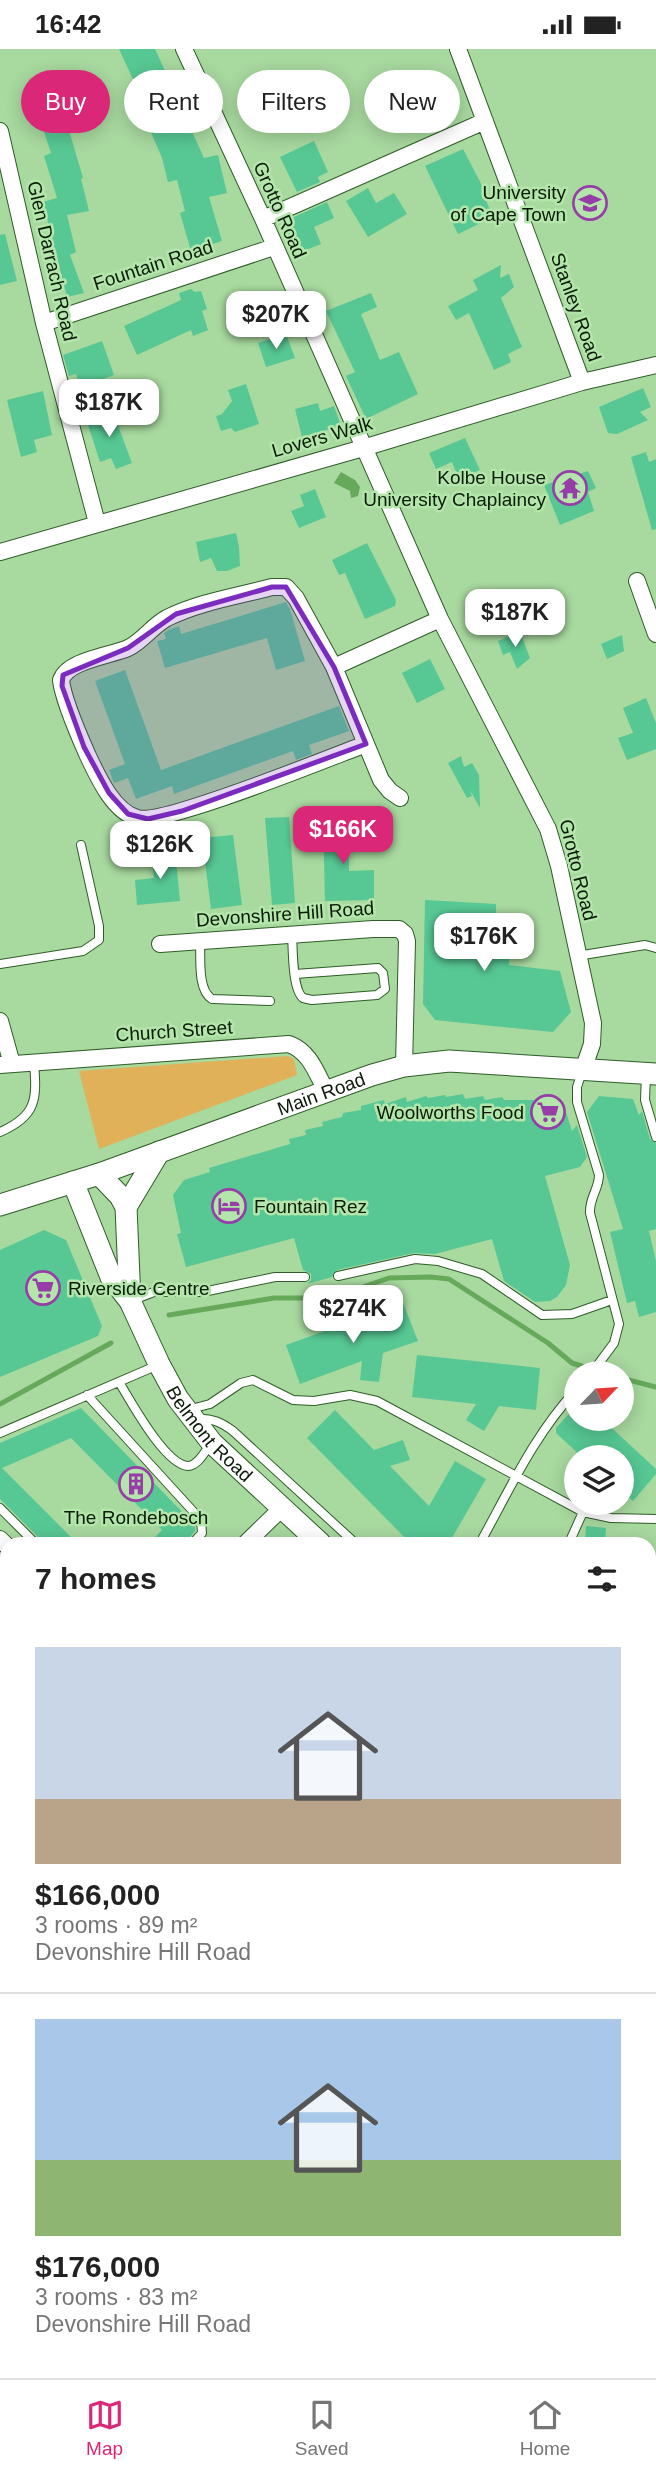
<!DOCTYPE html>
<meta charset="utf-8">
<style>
body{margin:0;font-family:Arial,sans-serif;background:#f6f6f6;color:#222;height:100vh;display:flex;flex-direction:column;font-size:26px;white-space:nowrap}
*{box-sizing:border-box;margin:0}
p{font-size:23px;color:#767676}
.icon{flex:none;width:38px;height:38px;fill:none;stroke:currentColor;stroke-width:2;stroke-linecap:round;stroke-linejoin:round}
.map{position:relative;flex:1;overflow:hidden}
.sheet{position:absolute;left:0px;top:1488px;width:656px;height:842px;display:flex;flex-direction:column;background:#fff;border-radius:21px 21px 0 0;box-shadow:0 4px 18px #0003}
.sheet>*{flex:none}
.banner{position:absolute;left:21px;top:21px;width:614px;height:63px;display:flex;gap:14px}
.needle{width:46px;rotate:65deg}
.buttons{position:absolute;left:564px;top:1312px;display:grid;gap:14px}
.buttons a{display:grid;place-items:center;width:70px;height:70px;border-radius:50%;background:#fff;box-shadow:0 4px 18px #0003;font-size:35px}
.price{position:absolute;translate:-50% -60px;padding:0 16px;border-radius:14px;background:#fff;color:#222;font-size:23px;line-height:46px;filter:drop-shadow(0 2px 4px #0008)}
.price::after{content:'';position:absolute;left:50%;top:42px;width:21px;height:16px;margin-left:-10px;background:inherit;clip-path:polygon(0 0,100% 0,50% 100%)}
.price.active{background:#db2777;color:#fff}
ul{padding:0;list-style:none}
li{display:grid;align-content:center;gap:14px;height:371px;padding:0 35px}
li+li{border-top:2px solid #e0e0e0}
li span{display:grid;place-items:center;height:217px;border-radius:0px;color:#555}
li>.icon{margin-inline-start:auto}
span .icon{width:126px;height:126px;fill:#fffc;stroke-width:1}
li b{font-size:30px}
h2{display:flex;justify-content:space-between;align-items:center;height:84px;padding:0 35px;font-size:30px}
.pill{padding:0 24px;border-radius:32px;background:#fff;box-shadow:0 4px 18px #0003;font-size:24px;line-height:63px}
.pill.active{background:#db2777;color:#fff}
.status{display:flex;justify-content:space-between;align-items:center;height:49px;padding:0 35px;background:#fff;direction:ltr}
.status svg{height:19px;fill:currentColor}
.dock{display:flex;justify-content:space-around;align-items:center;height:98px;border-top:2px solid #e0e0e0;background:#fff;font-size:19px;color:#767676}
.dock a{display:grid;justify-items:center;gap:4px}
.dock .active{color:#db2777}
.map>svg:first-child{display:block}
.green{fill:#e1b159}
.water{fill:#66a95b}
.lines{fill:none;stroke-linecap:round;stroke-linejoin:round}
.stream{stroke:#66a95b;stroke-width:5}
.building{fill:#57c894}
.lane-casing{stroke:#2f5c28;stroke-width:10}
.street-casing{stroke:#2f5c28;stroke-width:18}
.secondary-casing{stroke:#2f5c28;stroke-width:23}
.lane{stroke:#fff;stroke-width:8}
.street{stroke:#fff;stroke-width:16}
.secondary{stroke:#fff;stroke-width:21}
.rail-casing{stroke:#44613e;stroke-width:8}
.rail{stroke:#b4e6ac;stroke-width:5;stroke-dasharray:16;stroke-linecap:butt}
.marked{fill:#7b2cbf;fill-opacity:0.2;stroke:#7b2cbf;stroke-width:5;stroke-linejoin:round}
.labels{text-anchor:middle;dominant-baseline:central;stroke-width:5;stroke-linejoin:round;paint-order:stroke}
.poi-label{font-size:19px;fill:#0a1c07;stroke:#b4e6ac;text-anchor:end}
.street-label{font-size:19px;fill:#0a1c07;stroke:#b4e6ac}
</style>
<div class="status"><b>16:42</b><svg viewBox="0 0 49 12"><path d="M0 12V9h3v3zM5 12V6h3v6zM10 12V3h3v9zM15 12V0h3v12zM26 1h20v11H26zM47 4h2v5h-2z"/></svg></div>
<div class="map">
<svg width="656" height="2329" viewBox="0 0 656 2329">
<rect width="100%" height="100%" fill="#a8d99f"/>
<path class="green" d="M288,1007L294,1010L297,1026L99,1100L79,1022Z
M285,2322H362L352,2329H294Z"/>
<path class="water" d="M341,423L355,431L360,438L358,447L351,449L350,442L334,434Z"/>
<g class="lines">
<path class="stream" d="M169,1266L274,1249H302L342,1245L389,1229L431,1228L449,1230L548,1294L572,1314L606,1325
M621,1329L656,1338
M0,1355L111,1294"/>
</g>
<path class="building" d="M119,0H155L174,41L144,54Z
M62,33L71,69L66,71L83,129L81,130L89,162L67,166L76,203L70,206L84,244L67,248L43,153L57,149L44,107L51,104L42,77L38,78L28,42Z
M184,65L204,109L218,106L227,144L209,148L222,192L191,202L180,164L185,162L177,131L168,133L162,109L150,81Z
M314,92L328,123L318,128L320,133L297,143L280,108Z
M463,100L488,148L485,149L493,168L458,185L425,117Z
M368,139L376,154L394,144L407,165L368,188L346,152Z
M327,153L334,169L314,178L321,195L293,206L281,174Z
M5,185L17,232L0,236V186Z
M501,216L500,229L509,225L514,238L501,249L522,298L508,305L511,313L494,321L469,264L456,271L448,257L478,241L473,231Z
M191,240L195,243L201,242L207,260L202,262L208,281L193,287L191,281L137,306L124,277L181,251L179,244Z
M371,244L377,258L361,265L380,311L399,303L418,345L366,370L346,327L355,323L326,262Z
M286,285L295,309L266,318L258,294Z
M102,292L114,326L95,333L100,344L84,349L76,325L69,327L63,306Z
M246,335L259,375L235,383L231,379L221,382L216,367L222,365L232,352L228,341Z
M643,339L651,358L640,363L648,371L617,385L608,384L599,358Z
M43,342L52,386L34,391L37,403L21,408L7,351Z
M318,354L320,362L334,357L341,377L302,388L295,360Z
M111,358L132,414L116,420L111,409L100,413L88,376L97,373L94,364Z
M465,389L480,421L459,430L452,413L436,420L429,404Z
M646,403L649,413L656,410V480L652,481L631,408Z
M588,422L596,439L588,443L594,462L560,476L544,436Z
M315,440L326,468L299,479L291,462L304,457L300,446Z
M236,484L239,498L240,517L227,522H217L211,509L200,513L196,493Z
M367,494L396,551L395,557L365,570L345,524L339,526L332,511Z
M286,553L290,560L305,612L276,621L267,589L165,619L157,592L166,590L164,584L168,581L179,577L181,585Z
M520,583L530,609L517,620L510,603L503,606L498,592Z
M622,586L624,602L607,610L601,595Z
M430,610L445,640L417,654L402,624Z
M125,621L161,721L339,657L349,682L309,696L312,705L296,711L293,702L174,745L172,737L136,750L128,729L114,734L109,721L125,715L95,632Z
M646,649L656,674V700L627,711L618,689L633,684L623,659Z
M461,707L464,718L472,714L479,726L480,759L470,741L472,747L467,749L448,714Z
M289,768L295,854L272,856L265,769Z
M323,768H348L349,822L374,821V851L325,852Z
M233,786L242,856L211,860L202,789Z
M175,801L180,852L137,856L135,831L154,829L151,804Z
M425,851L496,855V880L511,881L509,916L560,922L571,963L553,983L435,971L423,955Z
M463,1045L465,1050L483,1047L485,1051L502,1048L504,1051H556L565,1060L572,1082L577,1076L587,1108L580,1118L545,1127L570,1216L566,1236L557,1248L550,1252L535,1253L504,1232L492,1190L435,1205L414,1204L337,1221L332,1228L307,1235L311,1231V1225L303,1221L294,1189L186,1218L177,1185L181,1184L173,1146L184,1131L210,1123L209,1119L290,1095L289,1090L306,1086L305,1081L323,1077L322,1073L342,1068L343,1064L361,1061V1057L384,1051L385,1055L406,1048L407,1053L426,1047L428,1049L445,1046L446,1048Z
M599,1047L633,1050L639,1066L642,1062L650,1090L656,1094V1180L649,1182L656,1212V1263L639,1268L635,1252L627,1254L610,1183L623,1180L587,1063Z
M44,1181L66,1191L102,1277L98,1287L0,1328V1201Z
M403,1254L418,1292L383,1304L379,1333L360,1331L362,1312L300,1335L286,1296Z
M417,1306L540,1319L536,1361L499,1357L484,1382L466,1371L476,1355L412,1348Z
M576,1357V1370H602L656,1420V1425L633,1452L621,1442V1409H583L556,1384V1379Z
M81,1359L195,1476V1482L185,1494H149L162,1481L71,1389L2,1419L77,1494H44L0,1450V1394Z
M335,1361L374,1401L403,1391L410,1411L390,1417L429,1457L455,1412L486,1430L449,1494H410L307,1389Z
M586,1477L606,1479L605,1494H585Z"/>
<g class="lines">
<g class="lane-casing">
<path id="lane" d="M292,885C293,900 292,940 303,949L312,951L377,946L385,940L383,924L378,919L295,925
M200,892C201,908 197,941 212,950L270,952
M577,907L645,896L656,899
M0,915L83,902L99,891V877L81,796
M582,1023L577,1038V1053L599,1126C599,1140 589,1149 590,1164L619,1275L614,1294L591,1325
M646,1026L645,1051L656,1088
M0,1083C37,1067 37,1050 34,1014
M338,1227L415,1210L438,1212L482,1225L542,1266L572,1265L612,1251
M133,1251L154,1243H203L275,1228H305
M119,1333C130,1351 165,1416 188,1417C198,1417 206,1401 211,1394
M87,1346L201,1471L202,1484L193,1494
M187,1361L210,1355L241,1334L253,1331L293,1351L314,1352L350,1346L377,1352L583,1463L611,1469L656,1470
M196,1370C212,1369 221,1373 233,1382L355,1494
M0,1384L158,1316
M0,1459L35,1494
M480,1494C509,1442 534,1386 576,1341
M569,1494L583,1463
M649,1530L656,1528
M0,1856L7,1854
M0,1889L7,1887
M649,2041L656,2035
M168,2329L170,2322
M461,2329L464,2322
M571,2329L575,2322"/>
</g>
<g class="street-casing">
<path id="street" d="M184,0L263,170L440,570L548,780L559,817L593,974L592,995L583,1021
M458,0L582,333
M0,82L44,274L97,474
M263,170L485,72
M44,274L274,198
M0,503L363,399L582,333L656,316
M637,532L656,585
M334,618L440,570
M366,695C331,708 162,777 137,769C113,762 98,728 88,707C80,689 63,651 61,631C68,611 110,607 128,599C143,592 152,577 167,569C199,553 238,547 272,538H286L296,549L334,618L381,731L390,742L400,749
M160,895L373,880H399L405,885L407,892L404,1017
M0,972L12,1015
M0,1016L289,995C310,1003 316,1023 326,1042
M0,1490L7,1497
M246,1494L282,1459
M0,1634L7,1641
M0,1736L7,1729
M649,1762L656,1769
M649,1955L656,1948
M649,2015L656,2022
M0,2020L7,2013
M0,2075L7,2082
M248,2322L255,2329
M620,2322L627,2329"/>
</g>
<g class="secondary-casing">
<g id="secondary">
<path d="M99,1125L120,1147L126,1158L130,1252"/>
<path id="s1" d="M73,1133L111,1228L130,1252L159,1315L178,1350L212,1394L320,1494"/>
<path id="s2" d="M0,1156L99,1125L372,1026L404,1017L449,1012L656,1025"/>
<path d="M126,1158L159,1103"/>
<path d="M649,1794L656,1800"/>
</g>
</g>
<use href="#lane" class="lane"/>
<use href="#street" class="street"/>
<use href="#secondary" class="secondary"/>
<g class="rail-casing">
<path id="rail" d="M649,1553L656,1550
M649,1565L656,1562
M0,1798L7,1796"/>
</g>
<use href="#rail" class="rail"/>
</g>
<path class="marked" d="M272,538H286L334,618L366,695L182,762L148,770L128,765L109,744L84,698L62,637L63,626L128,599L176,565Z"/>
<defs>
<g id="university-ring" transform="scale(1.75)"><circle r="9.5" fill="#b4e6ac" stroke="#973da8" stroke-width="1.5"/><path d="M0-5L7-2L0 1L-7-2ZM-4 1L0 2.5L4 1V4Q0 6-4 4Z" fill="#973da8"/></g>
<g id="temple-ring" transform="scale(1.75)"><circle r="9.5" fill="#b4e6ac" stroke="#973da8" stroke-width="1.5"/><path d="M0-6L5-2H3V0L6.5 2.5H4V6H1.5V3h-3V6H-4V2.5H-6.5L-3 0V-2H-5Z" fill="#973da8"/></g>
<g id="supermarket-ring" transform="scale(1.75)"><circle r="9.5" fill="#b4e6ac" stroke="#973da8" stroke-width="1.5"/><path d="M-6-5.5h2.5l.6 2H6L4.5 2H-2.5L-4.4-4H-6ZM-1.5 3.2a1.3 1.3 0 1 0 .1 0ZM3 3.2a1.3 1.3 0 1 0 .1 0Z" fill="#973da8"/></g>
<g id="hotel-ring" transform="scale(1.75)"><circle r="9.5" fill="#b4e6ac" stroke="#973da8" stroke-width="1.5"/><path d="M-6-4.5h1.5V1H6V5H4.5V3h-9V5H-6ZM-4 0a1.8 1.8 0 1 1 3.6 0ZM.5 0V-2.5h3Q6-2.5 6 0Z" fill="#973da8"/></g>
<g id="building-ring" transform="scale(1.75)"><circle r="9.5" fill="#b4e6ac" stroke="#973da8" stroke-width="1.5"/><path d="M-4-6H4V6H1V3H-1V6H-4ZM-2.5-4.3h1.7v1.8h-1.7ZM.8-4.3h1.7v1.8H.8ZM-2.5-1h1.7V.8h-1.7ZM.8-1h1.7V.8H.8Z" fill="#973da8"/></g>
</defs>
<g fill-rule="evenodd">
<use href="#university-ring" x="590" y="154"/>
<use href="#temple-ring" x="570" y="439"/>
<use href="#supermarket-ring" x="548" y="1063"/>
<use href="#hotel-ring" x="229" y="1157"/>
<use href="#supermarket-ring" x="43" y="1239"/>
<use href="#building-ring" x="136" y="1435"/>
</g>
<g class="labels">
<g class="poi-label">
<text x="566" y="143">University<tspan x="566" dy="22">of Cape Town</tspan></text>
<text x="546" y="428">Kolbe House<tspan x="546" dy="22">University Chaplaincy</tspan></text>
<text x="524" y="1063">Woolworths Food</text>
<text x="254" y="1157" text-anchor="start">Fountain Rez</text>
<text x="68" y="1239" text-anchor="start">Riverside Centre</text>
<text x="136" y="1468" text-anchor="middle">The Rondebosch</text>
</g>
<g class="street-label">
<text transform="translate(280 161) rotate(66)">Grotto Road</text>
<text transform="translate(52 212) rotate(77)">Glen Darrach Road</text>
<text transform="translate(153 216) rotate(-18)">Fountain Road</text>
<text transform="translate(576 258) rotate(70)">Stanley Road</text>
<text transform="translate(322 388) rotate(-16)">Lovers Walk</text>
<text transform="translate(578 821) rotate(76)">Grotto Road</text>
<text transform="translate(285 865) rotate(-4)">Devonshire Hill Road</text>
<text transform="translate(174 982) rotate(-4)">Church Street</text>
<text stroke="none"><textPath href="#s2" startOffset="340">Main Road</textPath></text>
<text stroke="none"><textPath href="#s1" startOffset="289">Belmont Road</textPath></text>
</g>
</g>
</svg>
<div class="buttons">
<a><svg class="needle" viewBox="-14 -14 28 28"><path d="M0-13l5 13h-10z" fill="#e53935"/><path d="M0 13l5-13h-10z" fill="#767676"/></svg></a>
<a><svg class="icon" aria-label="layers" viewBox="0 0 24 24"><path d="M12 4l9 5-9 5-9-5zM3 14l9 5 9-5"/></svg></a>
</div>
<b class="price" style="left:276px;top:302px">$207K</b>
<b class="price" style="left:109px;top:390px">$187K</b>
<b class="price" style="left:515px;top:600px">$187K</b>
<b class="price active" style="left:343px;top:817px">$166K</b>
<b class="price" style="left:160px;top:832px">$126K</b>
<b class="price" style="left:484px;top:924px">$176K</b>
<b class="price" style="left:353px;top:1296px">$274K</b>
<div class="banner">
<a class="pill active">Buy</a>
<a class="pill">Rent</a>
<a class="pill">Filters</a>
<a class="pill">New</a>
</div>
<section class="sheet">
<h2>7 homes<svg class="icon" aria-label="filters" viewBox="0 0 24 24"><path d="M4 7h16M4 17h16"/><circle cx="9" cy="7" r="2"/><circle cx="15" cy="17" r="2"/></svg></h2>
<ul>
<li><span style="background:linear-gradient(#c9d6e8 70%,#b9a48a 0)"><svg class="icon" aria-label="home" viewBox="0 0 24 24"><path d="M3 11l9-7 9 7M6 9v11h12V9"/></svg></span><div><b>$166,000</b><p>3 rooms · 89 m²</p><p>Devonshire Hill Road</p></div></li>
<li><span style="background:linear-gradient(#a9c7e8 65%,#8fb573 0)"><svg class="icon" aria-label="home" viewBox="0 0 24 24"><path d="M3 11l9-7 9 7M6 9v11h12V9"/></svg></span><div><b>$176,000</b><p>3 rooms · 83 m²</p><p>Devonshire Hill Road</p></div></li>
</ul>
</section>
</div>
<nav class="dock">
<a class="active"><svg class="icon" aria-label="map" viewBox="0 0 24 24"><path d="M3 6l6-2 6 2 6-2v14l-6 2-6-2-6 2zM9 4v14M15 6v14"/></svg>Map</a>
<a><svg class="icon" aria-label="saved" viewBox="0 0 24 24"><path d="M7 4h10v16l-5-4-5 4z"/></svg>Saved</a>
<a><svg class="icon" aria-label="home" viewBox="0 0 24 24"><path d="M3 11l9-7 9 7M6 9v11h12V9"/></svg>Home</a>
</nav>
